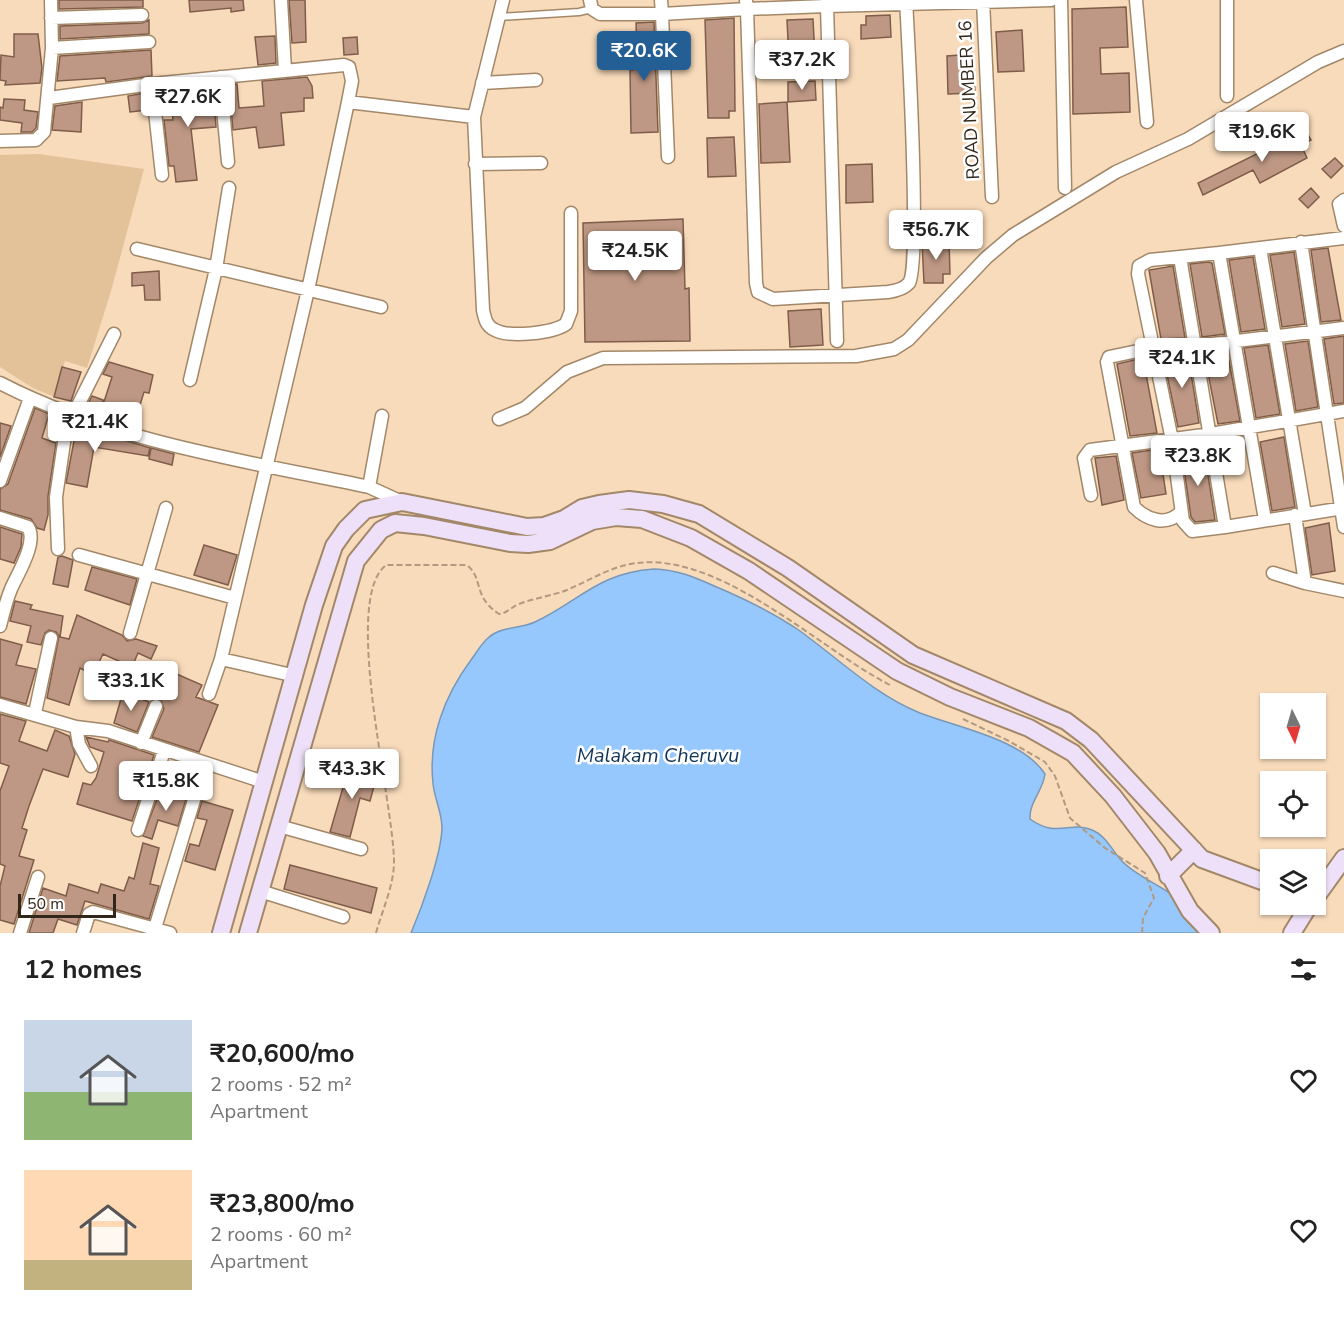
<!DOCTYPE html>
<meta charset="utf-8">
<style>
body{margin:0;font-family:"Nunito Sans",sans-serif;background:#f2f2f2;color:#222;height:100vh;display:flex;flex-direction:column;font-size:22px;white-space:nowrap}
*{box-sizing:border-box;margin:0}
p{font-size:20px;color:#767676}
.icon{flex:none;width:33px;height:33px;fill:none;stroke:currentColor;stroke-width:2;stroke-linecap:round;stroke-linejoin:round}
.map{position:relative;height:933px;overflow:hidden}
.drawer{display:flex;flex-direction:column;background:#fff;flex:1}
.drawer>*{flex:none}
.needle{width:39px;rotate:175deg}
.fabs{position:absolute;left:1260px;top:693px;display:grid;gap:12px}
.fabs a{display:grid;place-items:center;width:66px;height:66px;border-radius:0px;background:#fff;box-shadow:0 2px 4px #0004;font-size:30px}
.scale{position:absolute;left:18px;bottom:15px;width:98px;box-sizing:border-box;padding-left:6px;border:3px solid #32271a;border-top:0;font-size:16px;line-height:21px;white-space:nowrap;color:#32271a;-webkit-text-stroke:4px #fff;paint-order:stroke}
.price{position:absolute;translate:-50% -51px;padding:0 14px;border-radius:6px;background:#fff;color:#222;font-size:20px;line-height:39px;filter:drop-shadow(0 2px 3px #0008)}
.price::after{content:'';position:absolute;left:50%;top:36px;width:18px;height:14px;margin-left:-9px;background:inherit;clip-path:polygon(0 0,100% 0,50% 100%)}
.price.on{background:#235e95;color:#fff}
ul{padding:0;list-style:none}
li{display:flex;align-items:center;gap:18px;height:150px;padding:0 24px}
li span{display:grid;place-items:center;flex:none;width:168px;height:120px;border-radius:0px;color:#555}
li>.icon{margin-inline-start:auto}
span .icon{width:72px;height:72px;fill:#fffc;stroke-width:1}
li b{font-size:26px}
h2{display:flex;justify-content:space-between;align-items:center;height:72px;padding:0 24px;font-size:26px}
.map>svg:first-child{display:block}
.green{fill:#e3c199}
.water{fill:#96c8fd;stroke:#7898b9;stroke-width:1.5}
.building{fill:#be9884;stroke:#7f5d4a;stroke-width:1.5}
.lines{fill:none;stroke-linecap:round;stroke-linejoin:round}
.lane-casing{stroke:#a28869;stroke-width:9}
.street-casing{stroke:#a28869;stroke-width:15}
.secondary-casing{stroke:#a28869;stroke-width:20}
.path{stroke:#b19a81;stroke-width:2;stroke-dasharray:6 3;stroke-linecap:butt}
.lane{stroke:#fff;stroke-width:6}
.street{stroke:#fff;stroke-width:12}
.secondary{stroke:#eee0f8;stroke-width:16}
.labels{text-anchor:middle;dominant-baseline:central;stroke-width:5;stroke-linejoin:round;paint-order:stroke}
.street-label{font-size:18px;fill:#32271a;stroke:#fff}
.water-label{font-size:20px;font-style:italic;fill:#123658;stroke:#fff}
</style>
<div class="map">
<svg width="1344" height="933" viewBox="0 0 1344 933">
<rect width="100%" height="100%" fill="#f8dbbb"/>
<path class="green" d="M39,154L144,169L111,291L87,368L65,361L55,397L33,388L0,367V155Z"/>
<path class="water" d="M654,569C680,570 696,578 719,588C747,600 775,614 800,631C840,660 874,694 920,713C959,728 1022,739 1045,774C1043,791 1029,802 1030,819C1058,839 1070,820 1092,830C1105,835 1112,850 1121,860C1133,874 1156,883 1171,894C1184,904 1194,921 1204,933H411C422,907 441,856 442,828C442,812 434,798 433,783C428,738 445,695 471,660C477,652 481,644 488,638C501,626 520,629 535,622C581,600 598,573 654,569Z"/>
<path class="building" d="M59,0H143V7L59,9Z
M189,0H243L244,10L231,12V8L190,12Z
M289,0H305L306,42L292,43Z
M1126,7L1128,47L1100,48L1101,74L1129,73L1130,112L1073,114L1072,9Z
M890,15L891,37L861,39V25H866V16Z
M734,18L735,111H729V118H708L705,20Z
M813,19L815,59L789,60L787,20Z
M149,20V34L60,39V26L142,23Z
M654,22L658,132L631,133L630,70H633L632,49H637L636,23Z
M1022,30L1024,71L998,72L996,32Z
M14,34H38L42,68L40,83L5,85L6,81L0,80L1,55L14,57Z
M275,36L276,63L258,65L255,37Z
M357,37L358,54L344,55L343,38Z
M151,50L152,76L106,82L105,78L57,81L60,56Z
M973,54L975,93L948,94L947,56Z
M307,77L312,86L313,98H304V111L281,113L284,145L259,148L256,127L233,130L229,85L237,84L239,108L264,106L262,81Z
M815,81L816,100L788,102V82Z
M213,86L216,127L191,129L197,180L176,182L174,166H169L164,120H173L170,90Z
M145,93L147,110L130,112L128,96Z
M4,99L25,100L24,110L38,112L36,128L32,132H21L22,123L0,120V107L3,108Z
M82,102L81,132L52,130L55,106Z
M787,102L790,162L761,163L759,104Z
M1305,130L1311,140L1301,145L1307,158L1260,183L1253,170L1203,195L1198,183Z
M734,137L736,176L708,177L707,138Z
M1335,158L1343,166L1331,178L1322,169Z
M872,164L873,202L846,203V165Z
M1311,188L1319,197L1308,208L1299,199Z
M683,219L685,289L689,288L690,341L585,342L583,223Z
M949,241L950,274H943V283H924L922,242Z
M1328,248L1341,320L1321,322L1311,250Z
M1294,252L1305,324L1282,327L1270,255Z
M1253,257L1265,329L1241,332L1229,260Z
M1208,262L1212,263L1225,334L1202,337L1190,264Z
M1173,266L1185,338L1161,339L1149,270Z
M159,271L160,300H145L144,285L132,286V273Z
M821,309L823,345L790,347L788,311Z
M1344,336V403L1334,404L1324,339Z
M1308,341L1318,407L1296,411L1285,344Z
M1268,345L1280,414L1256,418L1244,348Z
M1227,350L1240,421L1218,424L1204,353Z
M1188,355L1199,423L1178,427L1163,356Z
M1143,358L1157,433L1130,436L1117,364Z
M109,362L153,375L149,393L144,392L137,415L102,408L112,377L103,374Z
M62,367L81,372L71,401L54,397Z
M92,396L103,400L99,415L85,410Z
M35,408L49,414L42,438L56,443L48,496V515L44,530L37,528L31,519L0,510V489L8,484Z
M0,423L11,426L0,457Z
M77,425L150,448L148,456L94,447L87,487L66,483Z
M1284,437L1295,507L1272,511L1260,442Z
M151,448L174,454L172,465L149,459Z
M1159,449L1166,494L1141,498L1132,453Z
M1204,450L1215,520L1195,522L1191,517L1182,455Z
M1116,456L1124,500L1102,505L1095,458Z
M1329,523L1335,571L1312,575L1305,528Z
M0,527L22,534L21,547L14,563L0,559Z
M204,545L237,555L228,585L194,575Z
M62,556L73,560L68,587L53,584L58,557Z
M92,567L137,579L130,605L85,590Z
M15,601L32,605L30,609L63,616L60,637L69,639L77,615L122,635L127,641L136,639L157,646L151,659L138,653L132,667L103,654L93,675L80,668L69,705L47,698L59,636L56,632L49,630L45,633L41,645L27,642L31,626L10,621Z
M0,639L22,645L16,665L36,669L26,704L0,697Z
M172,672L202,685L196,697L218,705L199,752L152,737L164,709L161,700Z
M123,692L149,702L137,732L114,723Z
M0,714L26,721L19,741L47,751L55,730L69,736L75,754L68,777L43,769L29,806L22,828L27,830L19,856L34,860L14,924L0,920V886L5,866L0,864V791L9,766L0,763Z
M86,737L108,742L109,740L154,755L132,821L77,804L83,783L91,785L96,778L104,752L90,747Z
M349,767L377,775L370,801L360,798L350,837L330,832Z
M177,792L187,796L178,826L158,820L152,839L143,836L159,794L175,799Z
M202,801L233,810L215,870L185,861L190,844L199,846L207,820L197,818Z
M143,843L159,848L150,884L159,886L149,919L85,901L77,925L58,919L53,933H29L43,888L66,896L69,884L98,893L101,884L124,891L129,877L134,879Z
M290,865L377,888L371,913L284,889Z"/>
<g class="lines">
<g class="lane-casing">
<path id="lane" d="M499,17L579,12L592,9"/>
</g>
<g class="street-casing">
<path id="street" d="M51,0L52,48
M281,0L285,70
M503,0L474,117L483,310C485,319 486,326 495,330C510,338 553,333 566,324L571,311V213
M590,0L592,9L600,14H662L668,157
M661,0L662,14L747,9L746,0
M827,0V6L747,9L756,283L758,292L773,299L888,292C895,291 904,289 909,283C921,266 908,37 906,0
M983,0L992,197
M1061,0L1065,188
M1136,0L1147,122
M1227,0V96
M51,18L142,15
M220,77L228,162
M482,83L536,80
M152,84L162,175
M49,98L152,84L344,65L349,67L352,81L348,102L308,290L221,659L209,694
M348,102L474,117
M0,141L36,140L44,132L52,48L149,42
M475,164L541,163
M1344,200L1339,204L1344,226
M1301,242L1344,527
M1260,248L1305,514
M137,249L381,307
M1219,253L1150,260L1139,266L1138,274L1172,440L1183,521L1192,531L1225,527
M1180,257L1225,527L1344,508
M837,341L827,6L1051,0
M190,380L216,269L229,188
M0,383C114,442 245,461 369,487
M382,416L369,487L402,502
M499,419L525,408L567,372L603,358L856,356L894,349L908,340L986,258L1013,235L1116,172L1188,139L1318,62L1344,51
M0,481L30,398
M1091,495L1084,458L1090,450L1211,434L1344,411
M1181,512C1166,527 1147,520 1134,507L1107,362L1109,357L1152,348L1195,346L1344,328
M1295,515L1305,583L1344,591
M0,518L28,527C38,542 17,575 11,589C6,601 3,614 0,626
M1265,520L1219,253L1344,238
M58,549L56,497L66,429L114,334
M79,555L235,598
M1273,573L1305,583
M130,633L166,508
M221,659L296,676
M0,705L76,727L108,731L264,782
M35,713L51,638
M76,727L79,744L91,766
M141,743L156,706
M279,826L361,849
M138,830L164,751
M260,891L343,917
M155,928L194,800
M20,933L38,877
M83,933L89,914L93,912L170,933"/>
</g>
<g class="secondary-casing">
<path id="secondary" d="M1168,876L1194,850
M1316,897L1344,858
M221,933L314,605L334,546L346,529L365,510L402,502L527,527L544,526L564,519L582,508L599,504L629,500L663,504L699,514L788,568L913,655L1066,721L1091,740L1202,859L1270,884
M248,933L356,561L381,530L395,523L424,526L510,543L528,544L550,541L592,521L616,517L642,519L691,538L749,571L897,671L950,697L1029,728L1073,753L1113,796L1157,853L1190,911L1211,933
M1292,933L1310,904"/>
</g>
<path class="path" d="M963,719L1009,741L1045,762L1055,776L1070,818L1105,848L1145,873L1154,898L1143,918L1142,933
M376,933C382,911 394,885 394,862C394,803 341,600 386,565H467C484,579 472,596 499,614C508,613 511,607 519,604C534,598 552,596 567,590C586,582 605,570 626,565C713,544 817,648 890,685"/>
<use href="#lane" class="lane"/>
<use href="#street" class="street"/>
<use href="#secondary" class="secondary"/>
</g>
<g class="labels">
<g class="street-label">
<text transform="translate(969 100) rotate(-93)">ROAD NUMBER 16</text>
</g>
<g class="water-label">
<text x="658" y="755">Malakam Cheruvu</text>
</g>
</g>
</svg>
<div class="fabs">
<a><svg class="needle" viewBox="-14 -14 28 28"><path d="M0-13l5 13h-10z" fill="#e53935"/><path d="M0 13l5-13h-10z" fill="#767676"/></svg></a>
<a><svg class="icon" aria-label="locate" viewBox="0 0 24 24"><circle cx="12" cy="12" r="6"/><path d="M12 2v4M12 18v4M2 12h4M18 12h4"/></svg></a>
<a><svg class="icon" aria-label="layers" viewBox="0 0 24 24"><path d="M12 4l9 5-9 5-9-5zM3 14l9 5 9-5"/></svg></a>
</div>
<div class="scale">50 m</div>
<b class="price on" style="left:644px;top:82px">₹20.6K</b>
<b class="price" style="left:802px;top:91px">₹37.2K</b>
<b class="price" style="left:188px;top:128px">₹27.6K</b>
<b class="price" style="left:1262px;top:163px">₹19.6K</b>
<b class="price" style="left:936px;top:261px">₹56.7K</b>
<b class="price" style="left:635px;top:282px">₹24.5K</b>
<b class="price" style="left:1182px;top:389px">₹24.1K</b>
<b class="price" style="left:95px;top:453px">₹21.4K</b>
<b class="price" style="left:1198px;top:487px">₹23.8K</b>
<b class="price" style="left:131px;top:712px">₹33.1K</b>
<b class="price" style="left:352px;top:800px">₹43.3K</b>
<b class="price" style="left:166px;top:812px">₹15.8K</b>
</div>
<section class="drawer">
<h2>12 homes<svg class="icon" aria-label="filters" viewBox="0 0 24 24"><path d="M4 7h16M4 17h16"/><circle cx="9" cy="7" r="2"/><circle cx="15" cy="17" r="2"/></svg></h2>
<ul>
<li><span style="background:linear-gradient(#c9d6e8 60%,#8fb573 0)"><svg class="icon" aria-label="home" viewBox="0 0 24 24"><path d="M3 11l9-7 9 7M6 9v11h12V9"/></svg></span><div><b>₹20,600/mo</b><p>2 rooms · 52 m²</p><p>Apartment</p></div><svg class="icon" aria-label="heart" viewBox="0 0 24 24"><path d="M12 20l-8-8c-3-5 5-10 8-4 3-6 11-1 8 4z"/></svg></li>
<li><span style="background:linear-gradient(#ffd9b3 75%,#c2b280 0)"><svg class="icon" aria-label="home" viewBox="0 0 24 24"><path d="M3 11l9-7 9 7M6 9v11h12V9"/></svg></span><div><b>₹23,800/mo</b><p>2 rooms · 60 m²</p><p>Apartment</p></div><svg class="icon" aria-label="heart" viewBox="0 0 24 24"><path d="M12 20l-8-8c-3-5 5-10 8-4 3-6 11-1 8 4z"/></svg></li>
</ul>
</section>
